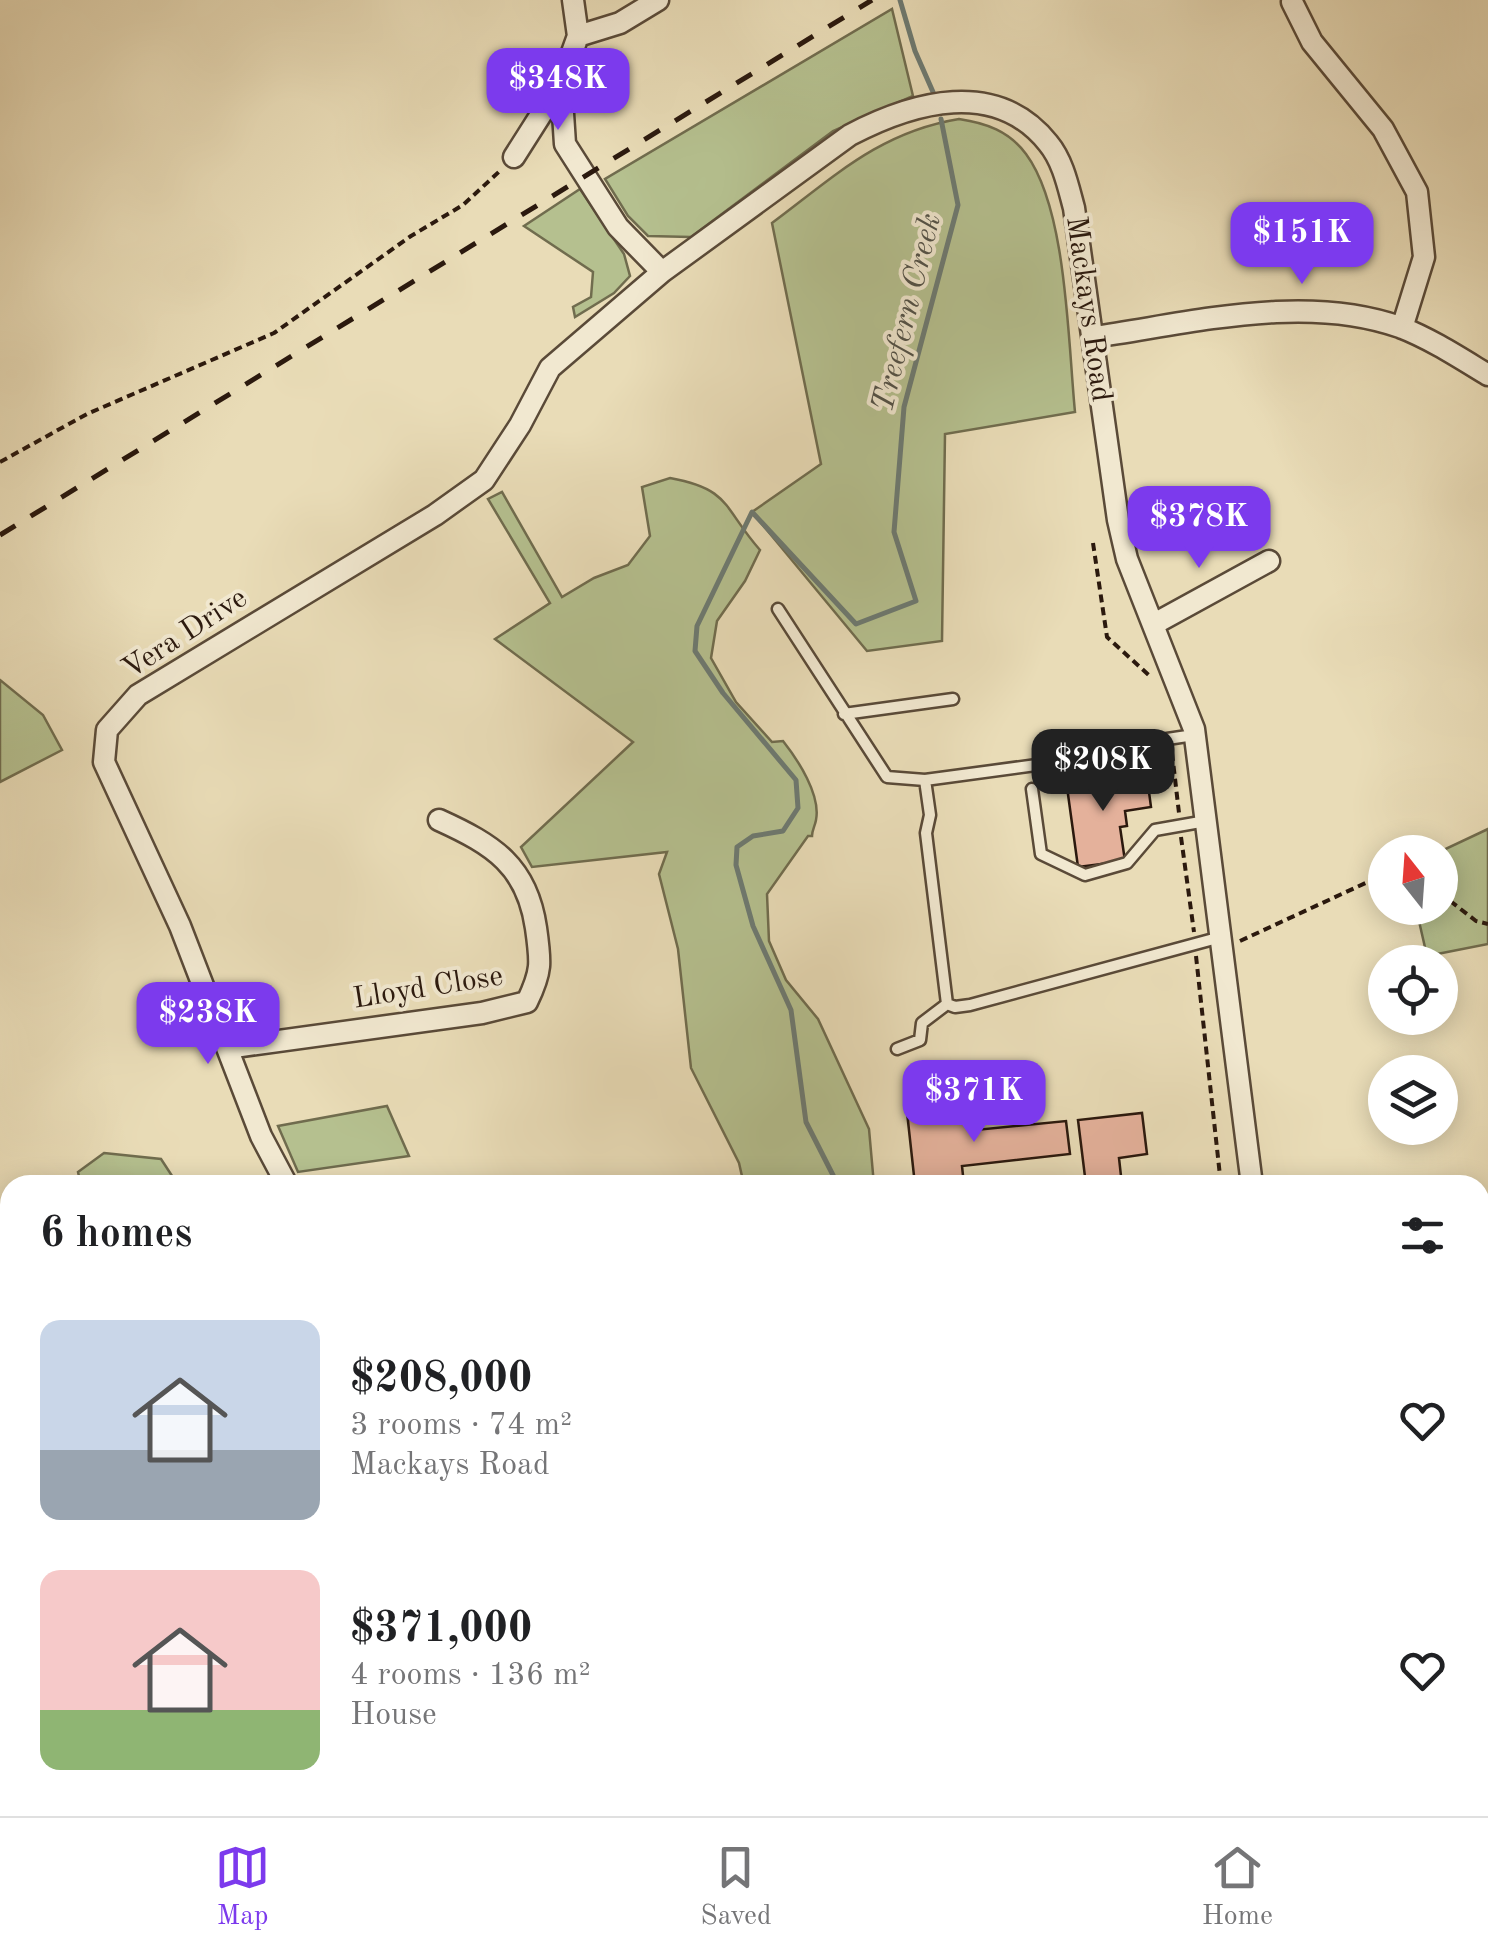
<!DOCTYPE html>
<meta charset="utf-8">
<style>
body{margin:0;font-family:"Old Standard TT",serif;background:#f6f6f6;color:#202124;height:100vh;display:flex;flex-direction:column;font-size:38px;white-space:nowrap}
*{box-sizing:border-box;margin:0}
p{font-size:32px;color:#757577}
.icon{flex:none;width:55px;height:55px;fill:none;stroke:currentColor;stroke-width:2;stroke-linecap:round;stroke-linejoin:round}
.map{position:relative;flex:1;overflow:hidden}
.details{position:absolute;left:0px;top:1175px;width:1490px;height:642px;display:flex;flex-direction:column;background:#fff;border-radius:30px 30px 0 0;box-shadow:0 5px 25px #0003}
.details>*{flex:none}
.needle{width:65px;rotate:343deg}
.tools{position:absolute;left:1368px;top:835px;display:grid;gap:20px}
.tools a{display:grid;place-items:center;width:90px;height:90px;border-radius:50%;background:#fff;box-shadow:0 5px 25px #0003;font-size:50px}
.price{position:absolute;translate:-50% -85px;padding:0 22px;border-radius:20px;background:#7c3aed;color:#fff;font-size:32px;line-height:65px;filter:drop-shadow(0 2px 5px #0008)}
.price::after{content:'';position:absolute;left:50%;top:60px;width:30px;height:22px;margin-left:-15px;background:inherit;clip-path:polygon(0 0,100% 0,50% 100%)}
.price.active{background:#222;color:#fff}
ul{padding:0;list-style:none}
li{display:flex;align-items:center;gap:30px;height:250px;padding:0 40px}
li span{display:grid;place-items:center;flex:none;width:280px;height:200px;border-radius:20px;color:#555}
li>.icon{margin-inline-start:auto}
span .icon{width:120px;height:120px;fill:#fffc;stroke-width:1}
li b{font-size:42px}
h2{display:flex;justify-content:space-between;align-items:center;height:120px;padding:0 40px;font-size:42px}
.tabs{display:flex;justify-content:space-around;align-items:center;height:140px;border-top:2px solid #e0e0e0;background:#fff;font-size:28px;color:#757577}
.tabs a{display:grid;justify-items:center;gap:5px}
.tabs .active{color:#7c3aed}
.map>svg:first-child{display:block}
.green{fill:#b5c08f;stroke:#706c4e;stroke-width:2.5}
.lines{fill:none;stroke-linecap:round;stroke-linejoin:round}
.stream{stroke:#6d7a72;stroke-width:5}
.building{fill:#e4b19b;stroke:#2b190e;stroke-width:2.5}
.lane-casing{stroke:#5a4a38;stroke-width:15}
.street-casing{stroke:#5a4a38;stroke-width:25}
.secondary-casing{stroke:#2b190e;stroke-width:35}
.path{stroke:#2b190e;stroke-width:4;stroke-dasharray:8 5;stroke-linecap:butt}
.lane{stroke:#f1e8d0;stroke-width:10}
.street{stroke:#f1e8d0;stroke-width:20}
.secondary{stroke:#f1e8d0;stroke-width:30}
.rail{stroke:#2b190e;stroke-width:5;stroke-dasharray:18 18;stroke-linecap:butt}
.labels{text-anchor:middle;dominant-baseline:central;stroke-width:8;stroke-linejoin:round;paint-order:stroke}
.street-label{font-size:30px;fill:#2b190e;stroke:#f1e8d0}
.water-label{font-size:32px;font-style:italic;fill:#525148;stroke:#f1e8d0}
</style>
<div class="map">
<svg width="1488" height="1816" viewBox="0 0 1488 1816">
<rect width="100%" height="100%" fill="#e9dcb7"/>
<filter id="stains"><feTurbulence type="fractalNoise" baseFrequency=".002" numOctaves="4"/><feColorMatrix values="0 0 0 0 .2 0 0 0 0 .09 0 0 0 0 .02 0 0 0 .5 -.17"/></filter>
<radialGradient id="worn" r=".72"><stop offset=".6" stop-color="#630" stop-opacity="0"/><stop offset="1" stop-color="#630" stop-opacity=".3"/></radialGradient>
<path class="green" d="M892,9L913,96L833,131L691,237L648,236L628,216L605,179Z
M959,119C986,123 1009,131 1026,154C1067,209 1068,342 1075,412L945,434L942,641L867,651L752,512L821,464L772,223C835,176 880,132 959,119Z
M580,189L624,254L630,276L614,293L575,317L573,307L591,297L593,272L524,226Z
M670,478C731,489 723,508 760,550L745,581L717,621L711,658L736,702L772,742L783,741C798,760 821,795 816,820C815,826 812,830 812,836H808L767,894L769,941L786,980L818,1019L869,1129L874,1185H744L739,1163L691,1068L678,949L659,874L667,852L532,867L521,847L633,742L495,639L550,603L488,499L502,492L562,597L594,578L628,565L650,536L642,487Z
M0,680L43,715L62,750L0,782Z
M1488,829V944L1427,956L1416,908H1440L1439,852Z
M387,1106L409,1156L298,1172L278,1126Z
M104,1153L161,1159L178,1185H81L78,1172Z
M0,1677L10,1681V1808H379L380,1816H0Z"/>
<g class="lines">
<path class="stream" d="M900,0L915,51L933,92
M838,1185L806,1122L791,1010L753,926L736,865L737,847L753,836L783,831L798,808L796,780L723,693L695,651L697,626L752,512L856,624L916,601L894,532L904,407L958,205L941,119
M1480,1616L1488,1619"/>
</g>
<path class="building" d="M1114,769L1115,781L1147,777L1151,807L1125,811L1127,826L1120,827L1125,861L1078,867L1067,787L1076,786L1075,774Z
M956,1107L957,1118L974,1117L976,1130L1066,1121L1070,1154L962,1166L964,1185H915L907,1112Z
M1142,1113L1147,1154L1119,1158L1122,1185H1086L1078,1120Z"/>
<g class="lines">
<g class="lane-casing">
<path id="lane" d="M778,609L887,777L925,780L1110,755L1154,741L1194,735
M844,714L953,699
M925,780L930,815L926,833L947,1004L955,1007L970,1005L1221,937
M1032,789L1041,854L1085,875L1127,863L1155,830L1206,821
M897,1049L920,1040L922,1023L947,1004"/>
</g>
<g class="street-casing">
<path id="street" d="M573,0L578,36L561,83L565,144L618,227L662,272
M1292,2L1312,42L1383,129L1417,192L1424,257L1402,328
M578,36L620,23L658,0
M514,157L561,83
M1094,337C1192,323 1304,293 1400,327C1431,339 1460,358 1488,375
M1154,624L1269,561
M227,1048L482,1013L527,1002C542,971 541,963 536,928C527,866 494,845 439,820
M287,1185L261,1136L180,926L104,762L107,730L138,695L435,515L484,480L520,425L550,368L662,272L850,135C913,102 996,78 1048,143C1063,161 1068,186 1074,208L1118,520L1127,559L1194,729L1252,1185
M0,1519L10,1511
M1480,1785H1488
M713,1808L749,1816
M798,1816L883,1809L941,1816
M1061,1816V1808"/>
</g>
<g class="secondary-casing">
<path id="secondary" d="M1480,1425L1488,1428
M1329,1808L1330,1816"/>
</g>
<path class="path" d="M0,462L87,414L274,333L411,236L463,205L502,169
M1093,543L1107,637L1152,678
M1172,753L1179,813
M1181,837L1194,932
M1440,893L1476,921L1488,924
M1240,941L1385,874
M1196,956L1221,1185
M1480,1393H1488
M1480,1470L1488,1473"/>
<use href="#lane" class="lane"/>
<use href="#street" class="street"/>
<use href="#secondary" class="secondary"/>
<path class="rail" d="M0,535L872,0"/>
</g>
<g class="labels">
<g class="street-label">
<text transform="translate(1088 309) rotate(82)">Mackays Road</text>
<text transform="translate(185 634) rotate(-33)">Vera Drive</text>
<text transform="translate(428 988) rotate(-9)">Lloyd Close</text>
</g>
<g class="water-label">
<text transform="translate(908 313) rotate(-76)">Treefern Creek</text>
</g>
</g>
<rect width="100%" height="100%" filter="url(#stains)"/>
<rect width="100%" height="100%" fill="url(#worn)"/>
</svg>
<div class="tools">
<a><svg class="needle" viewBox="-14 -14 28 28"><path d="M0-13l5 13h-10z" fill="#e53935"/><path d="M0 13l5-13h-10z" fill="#757577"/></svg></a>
<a><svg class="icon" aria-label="locate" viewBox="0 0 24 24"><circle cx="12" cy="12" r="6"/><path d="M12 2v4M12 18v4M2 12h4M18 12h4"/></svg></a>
<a><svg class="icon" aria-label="layers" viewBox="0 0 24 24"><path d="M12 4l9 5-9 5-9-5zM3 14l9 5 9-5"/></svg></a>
</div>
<b class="price" style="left:558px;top:133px">$348K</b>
<b class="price" style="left:1302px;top:287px">$151K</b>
<b class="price" style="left:1199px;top:571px">$378K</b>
<b class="price active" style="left:1103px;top:814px">$208K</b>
<b class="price" style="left:208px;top:1067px">$238K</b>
<b class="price" style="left:974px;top:1145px">$371K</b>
<section class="details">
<h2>6 homes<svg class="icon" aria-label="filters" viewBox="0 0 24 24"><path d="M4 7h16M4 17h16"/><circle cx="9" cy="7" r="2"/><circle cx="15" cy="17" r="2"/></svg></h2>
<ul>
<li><span style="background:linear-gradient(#c9d6e8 65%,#9aa5b1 0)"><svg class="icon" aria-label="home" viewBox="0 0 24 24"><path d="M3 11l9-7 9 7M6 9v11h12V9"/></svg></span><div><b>$208,000</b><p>3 rooms · 74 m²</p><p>Mackays Road</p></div><svg class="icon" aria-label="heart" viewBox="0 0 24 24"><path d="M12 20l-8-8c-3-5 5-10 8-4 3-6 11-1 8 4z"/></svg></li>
<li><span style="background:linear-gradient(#f6c9c9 70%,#8fb573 0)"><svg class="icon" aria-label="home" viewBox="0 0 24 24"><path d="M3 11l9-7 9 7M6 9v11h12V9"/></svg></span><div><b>$371,000</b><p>4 rooms · 136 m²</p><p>House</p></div><svg class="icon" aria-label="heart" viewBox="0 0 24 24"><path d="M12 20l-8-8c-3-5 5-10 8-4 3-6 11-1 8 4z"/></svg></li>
</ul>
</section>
</div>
<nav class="tabs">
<a class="active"><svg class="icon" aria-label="map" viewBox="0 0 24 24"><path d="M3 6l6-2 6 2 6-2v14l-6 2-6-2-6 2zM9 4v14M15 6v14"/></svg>Map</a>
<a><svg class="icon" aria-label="saved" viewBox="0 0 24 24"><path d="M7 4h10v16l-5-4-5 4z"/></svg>Saved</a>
<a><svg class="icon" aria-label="home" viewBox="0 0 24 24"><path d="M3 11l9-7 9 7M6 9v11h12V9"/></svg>Home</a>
</nav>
